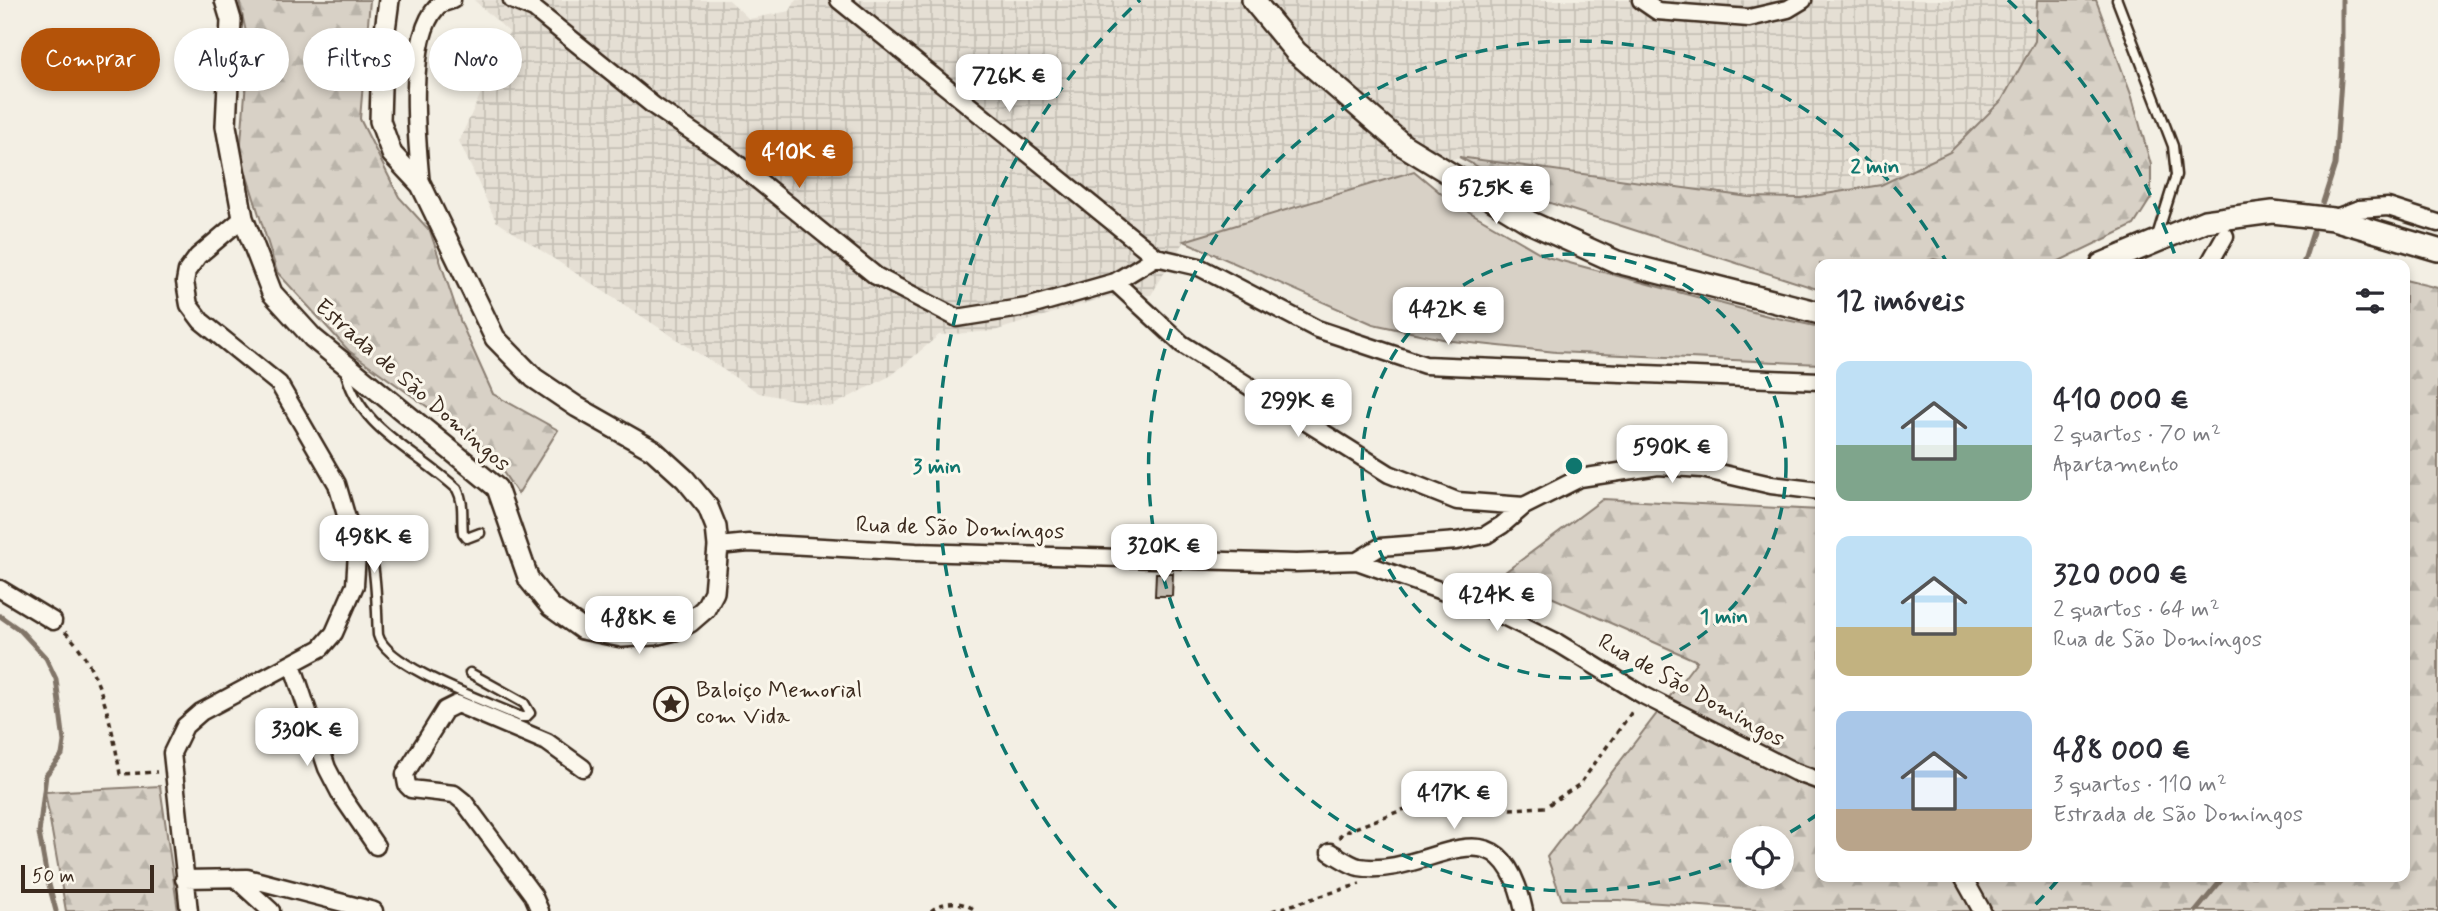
<!DOCTYPE html>
<html lang="pt">
<meta charset="utf-8">
<style>
body{margin:0;font-family:Mynerve,sans-serif;background:#f7f7f7;color:#2b2b33;height:100vh;display:flex;flex-direction:column;font-size:26px;white-space:nowrap}
*{box-sizing:border-box;margin:0}
p{font-size:23px;color:#7c7c81}
.icon{flex:none;width:38px;height:38px;fill:none;stroke:currentColor;stroke-width:2;stroke-linecap:round;stroke-linejoin:round}
.map{position:relative;flex:1;overflow:hidden}
.details{position:absolute;left:1815px;top:259px;width:595px;height:623px;display:flex;flex-direction:column;background:#fff;border-radius:14px;box-shadow:0 4px 10px #0003}
.details>*{flex:none}
.guide{position:absolute;left:21px;top:28px;width:665px;height:63px;display:flex;gap:14px}
.fabs{position:absolute;left:1731px;top:826px;display:grid;gap:14px}
.fabs a{display:grid;place-items:center;width:63px;height:63px;border-radius:50%;background:#fff;box-shadow:0 4px 10px #0003;font-size:35px}
.scale{position:absolute;left:21px;bottom:18px;width:133px;box-sizing:border-box;padding-left:7px;border:4px solid #3b2a1e;border-top:0;font-size:19px;line-height:24px;white-space:nowrap;color:#3b2a1e;-webkit-text-stroke:5px #fbf7ec;paint-order:stroke}
.price{position:absolute;translate:-50% -60px;padding:0 16px;border-radius:14px;background:#fff;color:#222;font-size:23px;line-height:46px;filter:drop-shadow(0 2px 4px #0008)}
.price::after{content:'';position:absolute;left:50%;top:42px;width:21px;height:16px;margin-left:-10px;background:inherit;clip-path:polygon(0 0,100% 0,50% 100%)}
.price.active{background:#b45309;color:#fff}
ul{padding:0;list-style:none}
li{display:flex;align-items:center;gap:21px;height:175px;padding:0 21px}
li span{display:grid;place-items:center;flex:none;width:196px;height:140px;border-radius:14px;color:#555}
li>.icon{margin-inline-start:auto}
span .icon{width:84px;height:84px;fill:#fffc;stroke-width:1}
li b{font-size:30px}
h2{display:flex;justify-content:space-between;align-items:center;height:84px;padding:0 21px;font-size:30px}
.chip{padding:0 24px;border-radius:32px;background:#fff;box-shadow:0 4px 10px #0003;font-size:24px;line-height:63px}
.chip.active{background:#b45309;color:#fff}
.map>svg:first-child{display:block}
.industrial{fill:url(#industrial-grid)}
.grass{fill:#d8d1c6;stroke:#8a7e72;stroke-width:2}
.forest{fill:url(#forest-firs);stroke:#8a7e72;stroke-width:2;fill-rule:evenodd}
.lines{fill:none;stroke-linecap:round;stroke-linejoin:round}
.stream{stroke:#817468;stroke-width:5}
.building{fill:#c3bbb0;stroke:#3b2a1e;stroke-width:2}
.service-casing{stroke:#3b2a1e;stroke-width:13}
.minor-casing{stroke:#3b2a1e;stroke-width:21}
.tertiary-casing{stroke:#3b2a1e;stroke-width:24}
.secondary-casing{stroke:#3b2a1e;stroke-width:26}
.path{stroke:#3b2a1e;stroke-width:3.5;stroke-dasharray:5 5;stroke-linecap:butt}
.service{stroke:#fbf7ec;stroke-width:8}
.minor{stroke:#fbf7ec;stroke-width:16}
.tertiary{stroke:#fbf7ec;stroke-width:19}
.secondary{stroke:#fbf7ec;stroke-width:21}
.ring{fill:none;stroke:#0f766e;stroke-width:3.5;stroke-dasharray:12 9}
.labels{text-anchor:middle;dominant-baseline:central;stroke-width:6;stroke-linejoin:round;paint-order:stroke}
.street-label{font-size:23px;fill:#3b2a1e;stroke:#fbf7ec}
.poi-label{font-size:23px;fill:#3b2a1e;stroke:#fbf7ec;text-anchor:start}
.centre{fill:#0f766e;stroke:#fbf7ec;stroke-width:3.5}
.ring-label{font-size:21px;text-anchor:middle;font-weight:bold;fill:#0f766e;stroke:#fbf7ec;stroke-width:6;stroke-linejoin:round;paint-order:stroke}
</style>
<div class="map">
<svg width="2438" height="911" viewBox="0 0 2438 911">
<defs>
<pattern id="industrial-grid" width="8" height="8" patternUnits="userSpaceOnUse" patternTransform="scale(1.75)"><rect width="8" height="8" fill="#e5dfd4"/><path d="M0 4h8M4 0v8" fill="none" stroke="#c5c0b6"/></pattern>
<pattern id="forest-firs" width="22" height="20" patternUnits="userSpaceOnUse" patternTransform="scale(1.75)"><rect width="22" height="20" fill="#d8d1c6"/><path d="M5 1l3.5 6h-7zM16 11l3.5 6h-7z" fill="#bab4aa"/></pattern>
</defs>
<rect width="100%" height="100%" fill="#f3efe4"/>
<filter id="ink" filterUnits="userSpaceOnUse"><feTurbulence type="fractalNoise" baseFrequency=".0143" numOctaves="2"/><feDisplacementMap in="SourceGraphic" scale="14" xChannelSelector="R" yChannelSelector="G"/><feConvolveMatrix kernelMatrix="1 2 1 2 8 2 1 2 1" color-interpolation-filters="sRGB"/></filter>
<g filter="url(#ink)">
<path class="industrial" d="M474,0H729L749,19L790,11L796,0H2037L2035,41L2002,100L1950,152L1881,185L1801,198L1749,197L1459,157L1184,241L1151,295L1106,297L994,331L939,335L892,375L830,407L759,393L496,221L459,141L509,32Z"/>
<path class="grass" d="M1414,171L1449,200L1547,257L1768,316L1820,327V364L1556,352L1452,341L1373,324L1184,241Z"/>
<path class="forest" d="M239,0H370L360,119L399,197L430,231L461,323L493,394L558,430L518,494L488,450L349,351L277,272L240,154L249,46Z
M2037,0H2096L2132,97L2151,165V198L2134,225L2053,264H1958L1934,259L1916,264H1820V290L1541,200L1459,157L1749,197L1801,198L1881,185L1950,152L2002,100L2035,41Z
M2405,280L2438,288V911H1771L1619,900H1562L1547,857L1697,661L1501,575L1603,499L1820,510V877H2404ZM1743,838H1782V877H1743Z
M160,786L178,911H66L45,792Z"/>
<g class="lines">
<path class="stream" d="M2323,202L2335,165L2342,66V0
M2303,264L2313,232
M0,616L20,630L46,658L56,679L64,742L62,755L46,775L39,833L47,877L56,911
M2196,911L2224,877"/>
</g>
<path class="building" d="M1156,573H1173L1172,596H1155Z"/>
<g class="lines">
<g class="service-casing">
<path id="service" d="M2117,0L2173,146L2176,175L2157,236
M345,369C358,429 415,450 457,489C465,504 461,517 463,533L467,538L480,533
M347,519C379,523 376,610 378,635C386,667 490,703 521,717H526L530,713L524,703L470,673"/>
</g>
<g class="minor-casing">
<path id="minor" d="M512,0L534,9L654,106L728,156L876,276L957,318L1027,307L1115,282L1156,257L1199,267L1317,329L1425,365L1820,381
M839,0L1156,257
M1641,0L1657,11L1749,18L1788,9L1803,0
M421,185C417,142 406,40 437,7C440,3 447,2 452,0
M2333,219L2359,209L2388,207L2438,223
M2209,264L2225,236
M1115,282L1182,344L1389,474L1457,501L1524,506
M718,546L749,543L916,552L1296,563L1357,561L1481,605L1558,643L1643,695L1795,772L1820,781
M1357,561L1380,547L1457,541L1486,535L1502,525L1524,506L1580,478L1658,466L1702,469L1771,485L1820,491
M0,589L53,621
M292,664L327,768L341,795L376,846
M1330,852C1339,857 1350,865 1359,867C1430,879 1499,792 1524,911
M1963,877L1982,911
M235,878L271,911
M184,879L247,878L374,911
M189,911L172,753L185,726L201,712L321,648L334,633L355,585L357,553L337,484L279,384L201,321L189,305L185,282L187,271L198,256L243,218
M540,911L533,895L464,802L454,794L411,789L407,785L405,774L445,710L457,704L547,742L583,768"/>
</g>
<g class="tertiary-casing">
<path id="tertiary" d="M225,0L231,20L226,126L243,218L272,293L313,338L497,488L529,580L551,607L582,629L622,637L654,635L675,630L690,622L705,609L714,592L718,546L716,527L708,507L685,479L653,450L577,407L534,378L495,338L421,185L392,154L380,121L382,53L389,0"/>
</g>
<g class="secondary-casing">
<path id="secondary" d="M1253,0L1296,52L1403,145L1529,222L1617,262L1820,313
M2102,264L2205,221L2273,212L2333,219L2438,250"/>
</g>
<path class="path" d="M65,632C100,664 113,729 120,774L157,772
M1339,838L1342,833L1423,802H1462L1510,809L1545,807L1580,784L1634,709
M931,911C945,899 962,901 977,911
M1272,911L1360,884"/>
<use href="#service" class="service"/>
<use href="#minor" class="minor"/>
<use href="#tertiary" class="tertiary"/>
<use href="#secondary" class="secondary"/>
</g>
</g>
<g class="ring">
<circle cx="1574" cy="466" r="212"/>
<path d="M1818 814A425 425 0 0 1 1780 838M1740 857A425 425 0 1 1 1947 263"/>
<path d="M2058 880A637 637 0 0 1 2032 908M1116 908A637 637 0 0 1 1140 0M2008 0A637 637 0 0 1 2178 264"/>
</g>
<defs>
<g id="sight-ring" transform="scale(1.75)"><circle r="9.5" fill="#fbf7ec" stroke="#3b2a1e" stroke-width="1.5"/><path d="M0-6L1.8-2.2L6-1.7L2.9 1.2L3.7 5.4L0 3.3L-3.7 5.4L-2.9 1.2L-6-1.7L-1.8-2.2Z" fill="#3b2a1e"/></g>
</defs>
<g fill-rule="evenodd">
<use href="#sight-ring" x="671" y="704"/>
</g>
<g class="labels">
<g class="street-label">
<text transform="translate(412 386) rotate(41)">Estrada de São Domingos</text>
<text transform="translate(960 529) rotate(2)">Rua de São Domingos</text>
<text transform="translate(1691 691) rotate(29)">Rua de São Domingos</text>
</g>
<g class="poi-label">
<text x="696" y="691">Baloiço Memorial<tspan x="696" dy="26">com Vida</tspan></text>
</g>
</g>
<circle cx="1574" cy="466" r="10" class="centre"/>
<g class="ring-label">
<text x="1875" y="173">2 min</text>
<text x="937" y="473">3 min</text>
<text x="1724" y="623">1 min</text>
</g>
</svg>
<div class="fabs">
<a><svg class="icon" aria-label="locate" viewBox="0 0 24 24"><circle cx="12" cy="12" r="6"/><path d="M12 2v4M12 18v4M2 12h4M18 12h4"/></svg></a>
</div>
<div class="scale">50 m</div>
<b class="price" style="left:1009px;top:114px">726K €</b>
<b class="price active" style="left:799px;top:190px">410K €</b>
<b class="price" style="left:1496px;top:226px">525K €</b>
<b class="price" style="left:1448px;top:347px">442K €</b>
<b class="price" style="left:1298px;top:439px">299K €</b>
<b class="price" style="left:1672px;top:485px">590K €</b>
<b class="price" style="left:374px;top:575px">498K €</b>
<b class="price" style="left:1164px;top:584px">320K €</b>
<b class="price" style="left:1497px;top:633px">424K €</b>
<b class="price" style="left:639px;top:656px">488K €</b>
<b class="price" style="left:307px;top:768px">330K €</b>
<b class="price" style="left:1454px;top:831px">417K €</b>
<div class="guide">
<a class="chip active">Comprar</a>
<a class="chip">Alugar</a>
<a class="chip">Filtros</a>
<a class="chip">Novo</a>
</div>
<section class="details">
<h2>12 imóveis<svg class="icon" aria-label="filters" viewBox="0 0 24 24"><path d="M4 7h16M4 17h16"/><circle cx="9" cy="7" r="2"/><circle cx="15" cy="17" r="2"/></svg></h2>
<ul>
<li><span style="background:linear-gradient(#bfe0f5 60%,#7fa58c 0)"><svg class="icon" aria-label="home" viewBox="0 0 24 24"><path d="M3 11l9-7 9 7M6 9v11h12V9"/></svg></span><div><b>410 000 €</b><p>2 quartos · 70 m²</p><p>Apartamento</p></div></li>
<li><span style="background:linear-gradient(#bfe0f5 65%,#c2b280 0)"><svg class="icon" aria-label="home" viewBox="0 0 24 24"><path d="M3 11l9-7 9 7M6 9v11h12V9"/></svg></span><div><b>320 000 €</b><p>2 quartos · 64 m²</p><p>Rua de São Domingos</p></div></li>
<li><span style="background:linear-gradient(#a9c7e8 70%,#b9a48a 0)"><svg class="icon" aria-label="home" viewBox="0 0 24 24"><path d="M3 11l9-7 9 7M6 9v11h12V9"/></svg></span><div><b>488 000 €</b><p>3 quartos · 110 m²</p><p>Estrada de São Domingos</p></div></li>
</ul>
</section>
</div>
